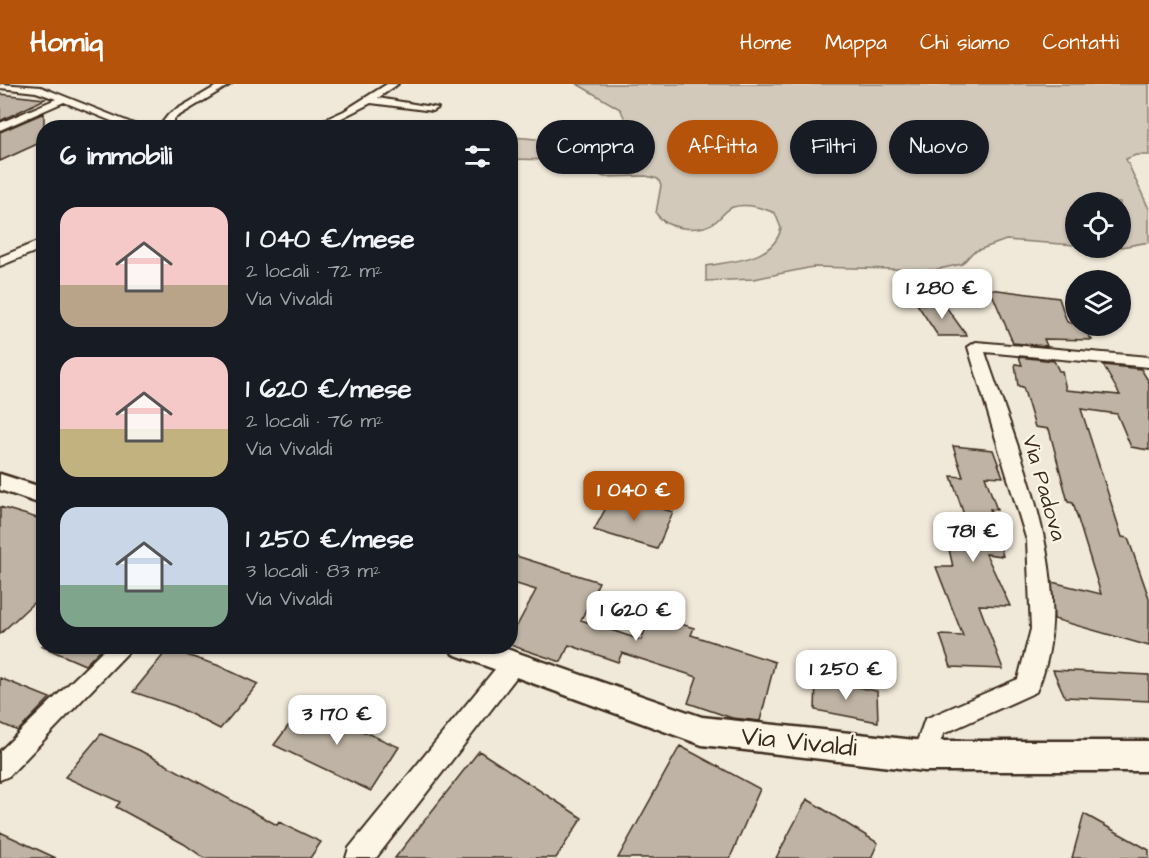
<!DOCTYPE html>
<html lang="it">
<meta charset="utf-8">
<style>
body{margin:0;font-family:"Architects Daughter",sans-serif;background:#242831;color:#f1f3f6;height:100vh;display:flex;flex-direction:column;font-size:22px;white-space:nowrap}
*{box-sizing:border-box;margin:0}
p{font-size:20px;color:#9ea1a6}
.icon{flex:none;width:33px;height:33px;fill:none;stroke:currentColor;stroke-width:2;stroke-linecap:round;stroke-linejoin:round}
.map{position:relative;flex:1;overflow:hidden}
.panel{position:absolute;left:36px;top:36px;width:482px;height:534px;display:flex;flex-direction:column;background:#171b24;border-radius:24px;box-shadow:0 2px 4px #0004}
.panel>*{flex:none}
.hud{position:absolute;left:536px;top:36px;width:524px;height:54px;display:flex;gap:12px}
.fabs{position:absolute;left:1065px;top:108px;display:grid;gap:12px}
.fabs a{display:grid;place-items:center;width:66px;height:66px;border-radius:50%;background:#171b24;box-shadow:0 2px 4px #0004;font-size:30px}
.price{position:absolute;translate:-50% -51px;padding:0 14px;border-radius:12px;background:#fff;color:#222;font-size:20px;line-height:39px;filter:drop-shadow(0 2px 3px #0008)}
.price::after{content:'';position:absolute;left:50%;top:36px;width:18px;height:14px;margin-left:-9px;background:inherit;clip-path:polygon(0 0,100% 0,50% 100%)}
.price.active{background:#b45309;color:#fff}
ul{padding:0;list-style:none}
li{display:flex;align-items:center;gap:18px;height:150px;padding:0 24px}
li span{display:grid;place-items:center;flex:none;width:168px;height:120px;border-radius:18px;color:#555}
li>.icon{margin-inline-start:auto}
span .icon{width:72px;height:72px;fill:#fffc;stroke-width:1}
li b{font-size:26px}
h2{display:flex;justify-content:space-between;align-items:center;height:72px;padding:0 24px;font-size:26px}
.chip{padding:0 21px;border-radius:27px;background:#171b24;box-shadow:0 2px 4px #0004;font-size:21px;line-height:54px}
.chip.active{background:#b45309;color:#fff}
header{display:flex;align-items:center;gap:36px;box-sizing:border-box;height:84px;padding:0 30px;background:#b45309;color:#fff}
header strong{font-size:28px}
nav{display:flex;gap:33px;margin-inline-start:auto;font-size:21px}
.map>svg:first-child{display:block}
.green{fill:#d2c9ba;stroke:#867a6c;stroke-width:1.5}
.building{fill:#beb3a4;stroke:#3b2a1e;stroke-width:1.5}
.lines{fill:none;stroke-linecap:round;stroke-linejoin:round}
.minor-casing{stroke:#3b2a1e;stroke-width:4}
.tertiary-casing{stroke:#3b2a1e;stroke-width:5}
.minor{fill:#fcf5e5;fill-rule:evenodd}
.tertiary{fill:#fcf5e5;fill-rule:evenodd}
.labels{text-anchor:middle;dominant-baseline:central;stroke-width:4.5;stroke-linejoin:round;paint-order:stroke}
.street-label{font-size:22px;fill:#3b2a1e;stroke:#fcf5e5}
.near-street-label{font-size:27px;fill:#3b2a1e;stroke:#fcf5e5}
</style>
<header>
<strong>Homiq</strong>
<nav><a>Home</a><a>Mappa</a><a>Chi siamo</a><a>Contatti</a></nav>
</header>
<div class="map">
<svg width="1149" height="774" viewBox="0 0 1149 774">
<rect width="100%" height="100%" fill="#f0e9d9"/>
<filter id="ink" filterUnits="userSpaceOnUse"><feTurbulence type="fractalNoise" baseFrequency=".0167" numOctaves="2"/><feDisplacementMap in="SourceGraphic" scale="12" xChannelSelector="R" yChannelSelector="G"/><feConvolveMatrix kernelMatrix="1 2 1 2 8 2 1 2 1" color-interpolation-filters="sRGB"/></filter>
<g filter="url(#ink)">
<path class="green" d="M577,0H1149V71H1136L1126,75L1149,125V158L1121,163L1120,118H1076L1075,161L1006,156L973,168L962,180L934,186L813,183L754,195L706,197V182C732,177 774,177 781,144L775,129C763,124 746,119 733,123C726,125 721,134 715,138C699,149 666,146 656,129L661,101L658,95L646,92L604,93L575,80L556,76L510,75V53C536,53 602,68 622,53C625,50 627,46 628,41L620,25Z"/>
<path class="building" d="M0,10L45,15L0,37Z
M44,29V57L0,77V48Z
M990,205L1059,214L1067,238L1082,242L1092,256L1044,255L1047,262L1013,259Z
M917,220H944L967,252H938Z
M1019,273L1054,277L1059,287H1062L1066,306L1120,311L1103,281L1141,285L1149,298V366L1131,363L1117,330L1081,325L1122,453L1128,454L1149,514V562L1054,535L1052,498L1101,510L1073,419L1068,418L1049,345L1035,343L1023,303L1018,302L1015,280L1022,281Z
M953,362L993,366L1003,393L985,392L997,426L990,425L1003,472L986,470L1010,522L979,521L1003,585L951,583L940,551L963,552L936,483H953L943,438L967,440L951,392L963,393Z
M613,411L673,428L657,465L594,446Z
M0,423L44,436V509L0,550Z
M510,470L599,498L581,536L641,556L651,531L694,544L691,551L775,578L760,637L732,634L688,619L697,593L622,569L618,578L569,561L561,578L510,561V555L536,506L510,498Z
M41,562H104L85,581Z
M168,565L217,581L258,600L220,645L175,622L133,608Z
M1053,586L1149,591V617L1065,613Z
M0,594L50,614L18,647L0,639Z
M816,595L877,607L878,638L815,626Z
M306,618L342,634L339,637L399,663L371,707L274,661Z
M101,650L139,666L277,741L279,738L321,758L310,774H204L184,760L116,723L120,718L65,693Z
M680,662L760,705L730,774H618Z
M479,667L582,734L556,774H395Z
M807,715L878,759L871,774H776Z
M1084,730L1149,766V774H1072Z
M0,748L56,774H0Z"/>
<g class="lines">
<g class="minor-casing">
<path id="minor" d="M0,0L41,3L144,44H129L64,18L0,46V39L56,15L36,8L0,4Z
M220,0H231L175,34L169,44H158L169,30Z
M387,0H398L378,14L438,24L433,27L371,19L322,44H307L344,27Z
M44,155V164L0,182V173Z
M976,258L1149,273V283L985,268C1017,366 1083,508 1036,608L943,650L933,680L924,684L915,680L912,672L925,635L1018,595L1031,545L1027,457L968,263Z
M108,562H134L9,692L0,696V667Z
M513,570L521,573L524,580L521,587L376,774H346L349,764L505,573Z"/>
</g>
<g class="tertiary-casing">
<path id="tertiary" d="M0,390L44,404V421L0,406Z
M449,562H498L702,633L924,657H1149V687H924L702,661L453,570Z"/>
</g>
<use href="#minor" class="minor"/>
<use href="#tertiary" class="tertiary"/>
</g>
</g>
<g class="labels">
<g class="street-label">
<text transform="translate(1044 404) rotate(74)">Via Padova</text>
</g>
<g class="near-street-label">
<text transform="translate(799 658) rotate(6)">Via Vivaldi</text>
</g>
</g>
</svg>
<div class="fabs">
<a><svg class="icon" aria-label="locate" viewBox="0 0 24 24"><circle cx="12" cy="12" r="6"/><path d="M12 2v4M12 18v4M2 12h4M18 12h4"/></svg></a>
<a><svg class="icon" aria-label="layers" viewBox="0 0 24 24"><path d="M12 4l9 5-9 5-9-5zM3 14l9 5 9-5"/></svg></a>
</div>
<b class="price" style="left:942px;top:236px">1 280 €</b>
<b class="price active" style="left:634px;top:438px">1 040 €</b>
<b class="price" style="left:973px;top:479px">781 €</b>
<b class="price" style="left:636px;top:558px">1 620 €</b>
<b class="price" style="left:846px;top:617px">1 250 €</b>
<b class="price" style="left:337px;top:662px">3 170 €</b>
<div class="hud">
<a class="chip">Compra</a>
<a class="chip active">Affitta</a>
<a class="chip">Filtri</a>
<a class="chip">Nuovo</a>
</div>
<section class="panel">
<h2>6 immobili<svg class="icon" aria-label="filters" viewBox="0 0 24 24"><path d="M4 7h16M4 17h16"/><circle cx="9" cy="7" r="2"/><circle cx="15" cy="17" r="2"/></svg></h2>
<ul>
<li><span style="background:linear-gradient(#f6c9c9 65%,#b9a48a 0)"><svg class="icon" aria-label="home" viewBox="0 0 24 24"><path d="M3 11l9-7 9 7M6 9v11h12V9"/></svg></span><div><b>1 040 €/mese</b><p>2 locali · 72 m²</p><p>Via Vivaldi</p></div></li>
<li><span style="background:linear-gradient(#f6c9c9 60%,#c2b280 0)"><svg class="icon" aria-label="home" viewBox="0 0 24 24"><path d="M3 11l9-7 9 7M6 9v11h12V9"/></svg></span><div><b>1 620 €/mese</b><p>2 locali · 76 m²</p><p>Via Vivaldi</p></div></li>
<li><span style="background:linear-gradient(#c9d6e8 65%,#7fa58c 0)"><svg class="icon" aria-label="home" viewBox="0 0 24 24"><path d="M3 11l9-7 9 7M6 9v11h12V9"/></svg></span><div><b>1 250 €/mese</b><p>3 locali · 83 m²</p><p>Via Vivaldi</p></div></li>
</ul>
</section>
</div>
